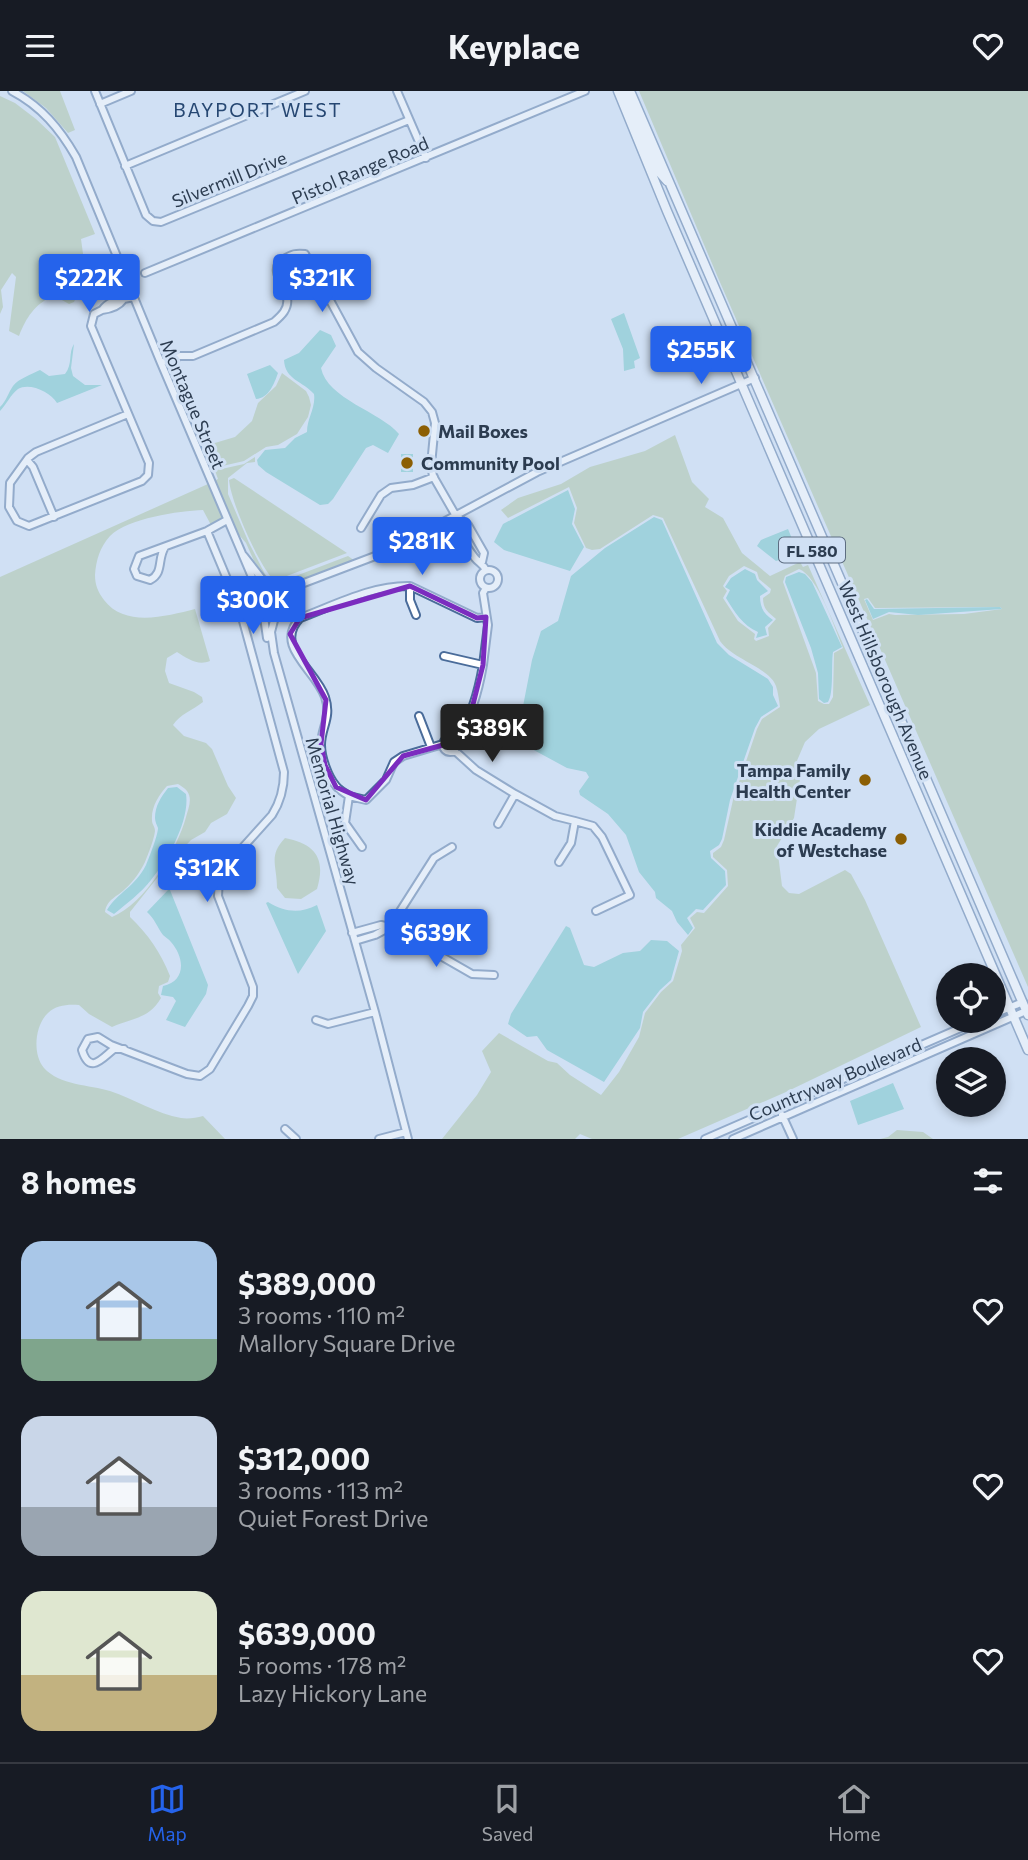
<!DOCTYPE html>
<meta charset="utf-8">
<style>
body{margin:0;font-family:Commissioner,sans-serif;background:#20242c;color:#f1f3f6;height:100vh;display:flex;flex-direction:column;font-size:26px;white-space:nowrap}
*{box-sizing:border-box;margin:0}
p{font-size:23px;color:#9ea1a6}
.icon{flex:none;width:38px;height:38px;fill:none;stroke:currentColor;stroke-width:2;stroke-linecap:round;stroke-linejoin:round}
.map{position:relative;height:1048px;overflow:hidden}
.drawer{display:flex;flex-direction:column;background:#171b24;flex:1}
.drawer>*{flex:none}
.controls{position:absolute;left:936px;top:872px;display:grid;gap:14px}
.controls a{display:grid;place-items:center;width:70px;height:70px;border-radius:50%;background:#171b24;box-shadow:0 4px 10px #0003;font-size:35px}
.price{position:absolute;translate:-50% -60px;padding:0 16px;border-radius:7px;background:#2563eb;color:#fff;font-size:23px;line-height:46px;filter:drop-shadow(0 2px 4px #0008)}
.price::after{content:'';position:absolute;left:50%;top:42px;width:21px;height:16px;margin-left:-10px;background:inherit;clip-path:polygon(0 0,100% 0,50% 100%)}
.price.current{background:#222;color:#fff}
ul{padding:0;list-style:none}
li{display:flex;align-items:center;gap:21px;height:175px;padding:0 21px}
li span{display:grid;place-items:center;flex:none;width:196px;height:140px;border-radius:21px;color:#555}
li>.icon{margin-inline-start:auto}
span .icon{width:84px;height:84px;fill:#fffc;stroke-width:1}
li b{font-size:30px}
h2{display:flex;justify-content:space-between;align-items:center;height:84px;padding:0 21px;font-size:30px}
header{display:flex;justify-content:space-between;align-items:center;height:91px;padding:0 21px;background:#171b24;font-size:32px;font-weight:700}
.dock{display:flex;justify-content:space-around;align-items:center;height:98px;border-top:2px solid #363941;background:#171b24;font-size:19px;color:#9ea1a6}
.dock a{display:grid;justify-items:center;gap:4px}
.dock .current{color:#2563eb}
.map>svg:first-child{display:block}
.green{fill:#a6bf9a;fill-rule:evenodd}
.water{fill:#66c0c0}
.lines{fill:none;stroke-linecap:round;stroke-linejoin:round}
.minor-casing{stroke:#4a6c9a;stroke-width:10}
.major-casing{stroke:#4a6c9a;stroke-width:11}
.minor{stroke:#fff;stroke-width:6}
.major{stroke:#fff;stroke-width:8}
.marked{fill:none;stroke:#7b2cbf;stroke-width:5;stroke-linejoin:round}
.poi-dot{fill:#8c5f04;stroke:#d0e0f4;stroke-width:2.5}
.labels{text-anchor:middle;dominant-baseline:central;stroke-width:6;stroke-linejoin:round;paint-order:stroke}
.shield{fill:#d0e0f4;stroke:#5d6d81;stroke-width:2}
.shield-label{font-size:16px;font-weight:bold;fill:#2c3c50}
.street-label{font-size:18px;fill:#2c3c50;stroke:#d0e0f4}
.poi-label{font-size:18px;font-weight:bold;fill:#2c3c50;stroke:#d0e0f4;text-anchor:start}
.neighbourhood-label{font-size:19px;letter-spacing:2px;fill:#264772;stroke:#d0e0f4}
</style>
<header><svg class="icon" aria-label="menu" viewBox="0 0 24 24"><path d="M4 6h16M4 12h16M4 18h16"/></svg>Keyplace<svg class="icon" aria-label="heart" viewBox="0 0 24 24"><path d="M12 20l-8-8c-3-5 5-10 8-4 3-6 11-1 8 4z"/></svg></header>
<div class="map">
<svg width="1028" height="1048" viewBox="0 0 1028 1048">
<rect width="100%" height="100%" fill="#d0e0f4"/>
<path class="green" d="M23,0H60L75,39L68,42L46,17Z
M639,0H1028V896L719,189ZM868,507L875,517L989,516H1000L1002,518L964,523L895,524L889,523L873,529L864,508Z
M0,5L15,12L36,28L55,46L95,143L81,148L84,170L88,181L74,211L69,213L53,204C34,215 27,225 19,245L9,240L16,186L12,182L1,199L3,216L0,223Z
M282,282L306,300L309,306L311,314L308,326L297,343L278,354L266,356L244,370L218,376L208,354L235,346L252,330L258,312L276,295Z
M675,344L692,391L709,408L705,416L723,427L742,462L770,485L800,471L803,476L808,474L870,614L819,638L805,651L796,672L800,688L794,727L777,755L782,795L789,802L799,803L845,779L851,783L865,809L921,936L786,1001L678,1048H592L580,1043L575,1048H442L477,1004L491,981L482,960L499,942L548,970L557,972L570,984L601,1004L619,981L639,946L645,922L661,901L673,890L682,860L681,854L695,837L690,827L697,821L704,822L728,795L727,779L713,766V762L721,756L724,749L733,709L757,638L762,628L780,616C779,609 778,601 776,595C770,577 732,568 720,550L663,427L653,424L600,458L592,459L586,457L574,432L577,417L569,396L508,427L501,419L518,407L561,393L590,376L645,360ZM744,475L757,481L759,488L771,498L770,502L763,507C763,518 768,521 776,528L768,537L769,545L756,550L754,548L755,543L738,530L723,507L727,500L723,495L729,485ZM799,478C818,485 835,538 843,557L834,562L833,606L829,613H824L818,610L816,582L783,491L785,485Z
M207,358L217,379L244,373L255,366V371L247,372L228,387V403L249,452L265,483L270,489L280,491L348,465L355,470L303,489L272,494L254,470L246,452L234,438L214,390L218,388Z
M234,387L347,462L279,488L272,487C257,470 231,411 229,389Z
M208,393L223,428L211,434L203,419C179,420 128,427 110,445C100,456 96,469 95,484C95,494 98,501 104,509C125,537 167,525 195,518L210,570C198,575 188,568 177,561L167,567L165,580L169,592L194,601L202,606L203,611C193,619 180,623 173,634L184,645L206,652L212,658L228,695L236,707L227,723L211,732L205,741L191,749L169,772L130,821V826C148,843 161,862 170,885L168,891L159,895L158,902L161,907C149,928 132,927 112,936L89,923L79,914C68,913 56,914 48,922C35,934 32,963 44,977C59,994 90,994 110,1000C134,1008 157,1023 181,1027C188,1028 196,1027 203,1025L225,1048H0V486ZM178,693C181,695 185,697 187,700C193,708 188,718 186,726C177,759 145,813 112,826L105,821C107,808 117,806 125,798C134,790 140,781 145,771C148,763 154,749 155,740C155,735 152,734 152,729C151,716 159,704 167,695Z
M285,747C316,753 326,768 317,798L301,808L285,807L277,797C277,774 268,765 285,747Z
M897,1039L923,1041L933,1048H880L888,1046Z"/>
<path class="water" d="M624,222L640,267L634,270L635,277L624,280L623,258L611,228Z
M320,239L331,244L336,255L321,277C327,308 381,321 399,343L388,362L373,354L366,357L333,408L328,413L320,414L266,381L258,374L257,369L265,359L285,357L295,347L307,341C307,327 316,317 314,303C303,290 285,289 284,269L299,262Z
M74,253L71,277L73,285L85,294H102L57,312C51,301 29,291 18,298C11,303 6,314 0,320V316C7,309 8,302 13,295C18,288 32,283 40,279L49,285L65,283C73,273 68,262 74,253Z
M270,274L278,282C274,293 269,307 256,308L247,283Z
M401,363H413V381H401Z
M568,399L575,418L572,433L584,456L570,480L504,459L494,451L503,433Z
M654,426L662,429L717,552L729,564L768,588L773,596V604L778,615L761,626L755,637L730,709L722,748L719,754L710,760L711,767L725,780L726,794L703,819L696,818L687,827L693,837L688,844L677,831L672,820L656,807L655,801L639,781L626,744L608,723L580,704L579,700L589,686L586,681L567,677L519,651L517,646L532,569L541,540L558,530L571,485L605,457Z
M788,438L797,460L790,466L776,470L757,455L761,449Z
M745,478L755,483L757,489L768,500L760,505C760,517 764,523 773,529L765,536L767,544L756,547L758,541C743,535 734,520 726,507L730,499L725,496L731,487Z
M799,481L805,483L812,491L842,556L833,561C831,574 834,602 828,611L824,612L819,608L818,582L811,557L785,491L786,486Z
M867,508L874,518L1000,516L1002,518L918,524L889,521L873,528L865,509Z
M177,696L186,703C190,729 168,769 151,789C141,802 126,813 114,823L107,819C118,801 135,796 146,774C149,767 158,744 158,737C157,734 155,731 155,727C155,715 161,706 168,697Z
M168,799H170L208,894L206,903L185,936L166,929L176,910L173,906L161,904L163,895C186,890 185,867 171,851C169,848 165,846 163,844C157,836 155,828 147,821Z
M268,811C284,821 300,823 317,814L326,840L298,883L266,812Z
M566,835L570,837L584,874L594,876L623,862L640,860L651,849L667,850L679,860L671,889L660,899L643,921L640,937L604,991L547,959L537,945L527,946L508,933L511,923Z
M893,992L904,1018L858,1034L850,1010Z"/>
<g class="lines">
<g class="minor-casing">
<path id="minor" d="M12,0C41,15 60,38 76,66L161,272L255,493L258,504
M95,0L146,124L153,130L161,131L409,29
M397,0L426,67
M100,13L131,0
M125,75L305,0
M145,182L585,0
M123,209C118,216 110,218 102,219C111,207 121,210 133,206
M102,219L94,223L91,235L149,372L148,384L142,390L29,435L17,430L9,416L10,392L28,367L36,361L128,323
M161,272L180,265H193L274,231C281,225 289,218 287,207C285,195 267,177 284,168C292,163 296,162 305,163L358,261L376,277L424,311L432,321L435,332L431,374L433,385L456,425L468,434L484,462L482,471
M27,369L33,376L54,426
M456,425C459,440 465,455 475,467C479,472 483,473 486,479
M361,437L381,404L391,397L413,394L434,386
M165,456C157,468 164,482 150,489L137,485L134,478L139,465L207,440L227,429
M244,465L269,497
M480 488a9 9 0 1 1 18 0a9 9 0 1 1-18 0Z
M269,497L278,498L304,492L391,459L537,381L755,287
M269,497L260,501L257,508L262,518C277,524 276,514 285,506C289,502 295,499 300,495
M277,518L271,541L274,562L375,921L408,1048
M263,519L267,547
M416,524L410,509V495L477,527L486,526
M444,565L483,574C478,603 471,626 455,650
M483,574L488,534L483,502L486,497
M419,625L431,656
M443 654a7 7 0 1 1 14 0a7 7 0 1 1-14 0Z
M454,659L476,679L515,703
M349,705L366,709L386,689L394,671L403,665L443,653
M498,733L515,703L555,725L575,730
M362,756L345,732L349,705C345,702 339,699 336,695C328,686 321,666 321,654C321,636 332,627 325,606C316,579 273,555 300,527C335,514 372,494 410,495
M559,771L571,752L575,730L593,735L602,746L630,804L596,820
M352,842L381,834L390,836L472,883L494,884
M355,850L375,844L390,836L434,767L452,756
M994,923L1023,911
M316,929L328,933L375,921
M124,958H114C103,966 90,985 82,959L88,948L98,946L111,954L187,983L200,985L210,978L248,915L253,905V896L218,805L219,787L227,774L272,724C281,710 284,697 284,681L240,519L207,440
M782,1024L793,1048
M285,1038L296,1048
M379,1048L406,1041
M705,1048L979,929
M733,1048L1026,920"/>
</g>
<g class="major-casing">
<path id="major" d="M618,0L667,120L1028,959
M624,0L660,82L667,90
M630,0L1028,924"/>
</g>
<use href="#minor" class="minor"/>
<use href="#major" class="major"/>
</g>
<path d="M0 0H1028V1048H0ZM410,495L477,527L486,526L483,574L469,629L454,651L403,665L366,709L336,696L325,674L321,653L326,609L290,543L300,527Z" fill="#d0e0f4" fill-opacity=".55" fill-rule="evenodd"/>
<path class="marked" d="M410,495L477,527L486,526L483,574L469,629L454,651L403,665L366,709L336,696L325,674L321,653L326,609L290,543L300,527Z"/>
<g class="poi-dot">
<circle cx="424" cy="340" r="7"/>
<circle cx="407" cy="372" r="7"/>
<circle cx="865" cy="689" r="7"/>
<circle cx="901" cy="748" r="7"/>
</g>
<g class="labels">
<rect class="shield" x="779" y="446.5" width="66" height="25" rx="5"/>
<g class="shield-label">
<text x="812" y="459">FL 580</text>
</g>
<g class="street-label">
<text transform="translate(360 79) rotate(-23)">Pistol Range Road</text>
<text transform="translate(229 88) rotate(-22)">Silvermill Drive</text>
<text transform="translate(193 313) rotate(67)">Montague Street</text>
<text transform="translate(886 589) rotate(67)">West Hillsborough Avenue</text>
<text transform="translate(333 720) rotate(74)">Memorial Highway</text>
<text transform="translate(835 988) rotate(-23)">Countryway Boulevard</text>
</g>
<g class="poi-label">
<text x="438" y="340">Mail Boxes</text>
<text x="421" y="372">Community Pool</text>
<text x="851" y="679" text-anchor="end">Tampa Family<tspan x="851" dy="21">Health Center</tspan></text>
<text x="887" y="738" text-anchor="end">Kiddie Academy<tspan x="887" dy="21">of Westchase</tspan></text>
</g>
<g class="neighbourhood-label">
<text x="258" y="18">BAYPORT WEST</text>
</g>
</g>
</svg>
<div class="controls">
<a><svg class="icon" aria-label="locate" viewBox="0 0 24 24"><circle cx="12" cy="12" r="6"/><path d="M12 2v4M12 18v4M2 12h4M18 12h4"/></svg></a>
<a><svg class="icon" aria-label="layers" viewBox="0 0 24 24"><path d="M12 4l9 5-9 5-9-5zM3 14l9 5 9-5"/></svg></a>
</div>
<b class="price" style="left:89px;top:223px">$222K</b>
<b class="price" style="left:322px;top:223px">$321K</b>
<b class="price" style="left:701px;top:295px">$255K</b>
<b class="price" style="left:422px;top:486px">$281K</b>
<b class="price" style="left:253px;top:545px">$300K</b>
<b class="price current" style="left:492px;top:673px">$389K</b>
<b class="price" style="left:207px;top:813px">$312K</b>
<b class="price" style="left:436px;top:878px">$639K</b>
</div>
<section class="drawer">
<h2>8 homes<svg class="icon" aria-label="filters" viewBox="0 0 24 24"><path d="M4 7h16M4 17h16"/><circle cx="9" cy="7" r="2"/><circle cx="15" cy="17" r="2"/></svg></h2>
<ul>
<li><span style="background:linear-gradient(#a9c7e8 70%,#7fa58c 0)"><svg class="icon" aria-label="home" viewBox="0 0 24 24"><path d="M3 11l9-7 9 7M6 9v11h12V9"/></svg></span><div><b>$389,000</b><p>3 rooms · 110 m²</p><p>Mallory Square Drive</p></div><svg class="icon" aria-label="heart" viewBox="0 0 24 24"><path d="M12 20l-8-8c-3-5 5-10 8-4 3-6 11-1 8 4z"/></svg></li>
<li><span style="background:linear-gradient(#c9d6e8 65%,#9aa5b1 0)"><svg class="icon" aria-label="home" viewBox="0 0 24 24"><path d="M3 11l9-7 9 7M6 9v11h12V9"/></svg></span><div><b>$312,000</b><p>3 rooms · 113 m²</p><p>Quiet Forest Drive</p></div><svg class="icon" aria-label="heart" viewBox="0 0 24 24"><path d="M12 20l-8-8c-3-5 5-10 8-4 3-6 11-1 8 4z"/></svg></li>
<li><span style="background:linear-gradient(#dfe7d0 60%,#c2b280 0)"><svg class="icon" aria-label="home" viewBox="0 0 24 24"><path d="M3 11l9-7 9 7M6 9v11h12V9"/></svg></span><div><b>$639,000</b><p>5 rooms · 178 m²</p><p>Lazy Hickory Lane</p></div><svg class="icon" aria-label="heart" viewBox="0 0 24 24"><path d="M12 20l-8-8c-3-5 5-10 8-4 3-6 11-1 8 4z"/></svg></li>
</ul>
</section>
<nav class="dock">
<a class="current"><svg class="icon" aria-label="map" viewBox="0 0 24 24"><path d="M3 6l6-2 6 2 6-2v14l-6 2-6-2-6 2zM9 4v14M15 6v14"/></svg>Map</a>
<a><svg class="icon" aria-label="saved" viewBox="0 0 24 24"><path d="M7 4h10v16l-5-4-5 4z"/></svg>Saved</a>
<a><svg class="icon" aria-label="home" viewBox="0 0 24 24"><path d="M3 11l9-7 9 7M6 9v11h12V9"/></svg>Home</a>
</nav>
